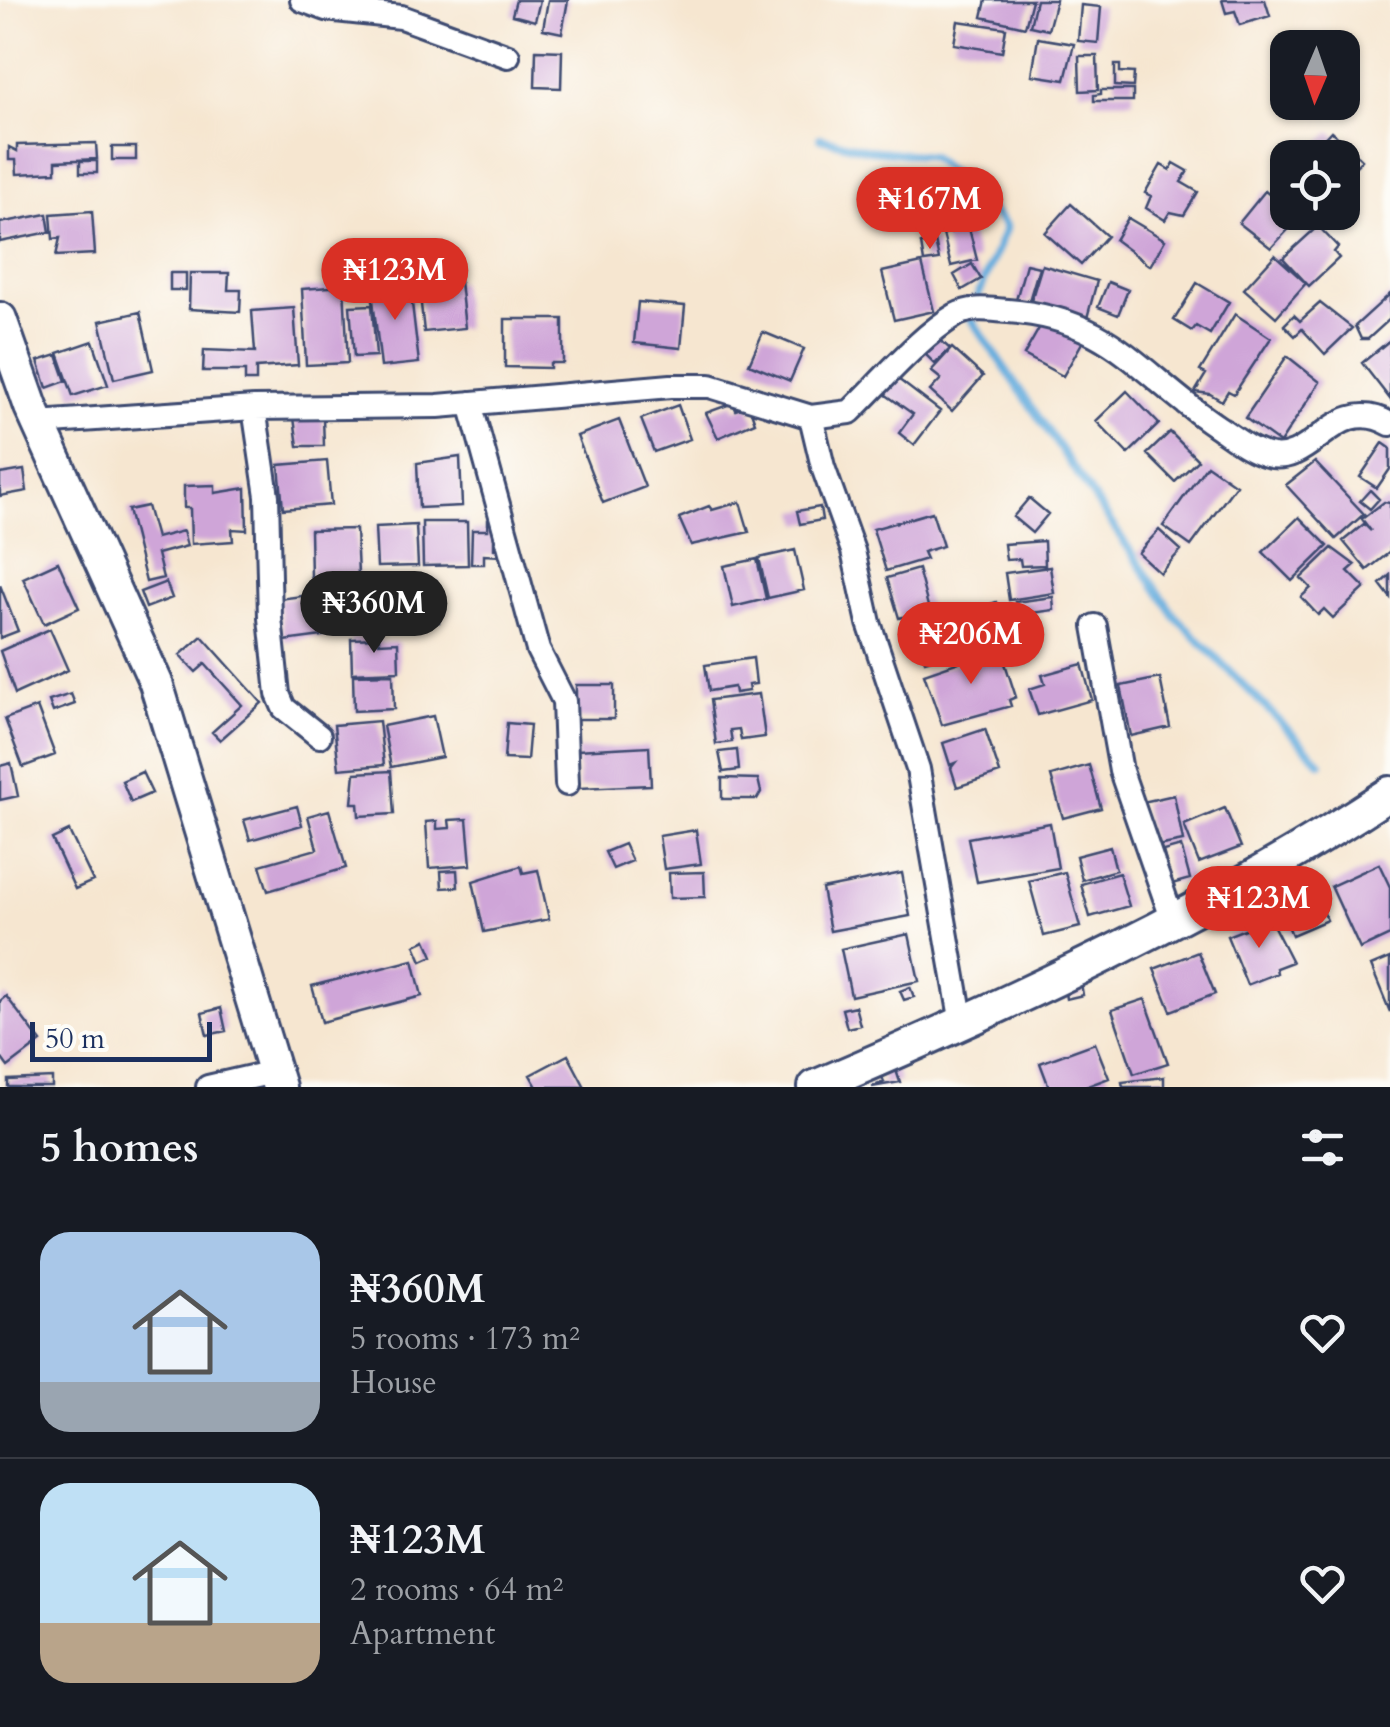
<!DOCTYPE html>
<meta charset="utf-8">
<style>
body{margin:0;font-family:Cardo,serif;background:#242831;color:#f1f3f6;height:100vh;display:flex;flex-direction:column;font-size:38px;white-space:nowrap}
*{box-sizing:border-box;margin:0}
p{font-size:32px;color:#9ea1a6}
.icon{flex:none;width:55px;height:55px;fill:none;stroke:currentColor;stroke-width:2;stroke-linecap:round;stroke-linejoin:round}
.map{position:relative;height:1087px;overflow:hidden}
.sheet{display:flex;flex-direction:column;background:#171b24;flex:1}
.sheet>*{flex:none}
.needle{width:65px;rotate:182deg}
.buttons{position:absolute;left:1270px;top:30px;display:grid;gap:20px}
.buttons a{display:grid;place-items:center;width:90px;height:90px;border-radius:20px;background:#171b24;box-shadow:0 2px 8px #0004;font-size:50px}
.scale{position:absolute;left:30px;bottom:25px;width:182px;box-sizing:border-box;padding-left:10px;border:5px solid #1b2f5e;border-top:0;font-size:28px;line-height:35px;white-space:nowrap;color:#1b2f5e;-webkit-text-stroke:8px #fdfcf7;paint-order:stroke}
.price{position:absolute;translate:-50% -85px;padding:0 22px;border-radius:35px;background:#d93025;color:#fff;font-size:32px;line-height:65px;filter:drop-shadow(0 2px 5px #0008)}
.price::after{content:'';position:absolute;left:50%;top:60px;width:30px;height:22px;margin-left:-15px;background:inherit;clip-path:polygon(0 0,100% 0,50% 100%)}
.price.current{background:#222;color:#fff}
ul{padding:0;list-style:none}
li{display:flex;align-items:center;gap:30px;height:250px;padding:0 40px}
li+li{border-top:2px solid #363941}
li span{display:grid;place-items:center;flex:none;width:280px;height:200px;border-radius:30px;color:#555}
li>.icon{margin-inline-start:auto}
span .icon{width:120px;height:120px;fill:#fffc;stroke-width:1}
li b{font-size:42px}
h2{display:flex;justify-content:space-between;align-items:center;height:120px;padding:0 40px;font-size:42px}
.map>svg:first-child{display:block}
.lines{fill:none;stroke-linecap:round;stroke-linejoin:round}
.stream{stroke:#67aede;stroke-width:8}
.building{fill:#cfa5d8}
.street-casing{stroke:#3c4a6f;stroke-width:28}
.secondary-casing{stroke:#3c4a6f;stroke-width:38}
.street{stroke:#fff;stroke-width:22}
.secondary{stroke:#fff;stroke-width:32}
</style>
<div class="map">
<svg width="1390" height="1087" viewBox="0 0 1390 1087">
<rect width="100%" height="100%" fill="#fdfcf7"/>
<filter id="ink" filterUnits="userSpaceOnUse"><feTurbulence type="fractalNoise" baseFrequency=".01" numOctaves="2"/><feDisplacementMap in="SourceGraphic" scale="20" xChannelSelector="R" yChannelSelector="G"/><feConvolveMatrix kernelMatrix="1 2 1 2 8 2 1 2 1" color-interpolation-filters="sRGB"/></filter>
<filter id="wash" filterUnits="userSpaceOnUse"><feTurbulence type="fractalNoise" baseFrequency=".0048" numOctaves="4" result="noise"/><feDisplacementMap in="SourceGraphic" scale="40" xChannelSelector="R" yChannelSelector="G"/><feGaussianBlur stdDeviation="2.25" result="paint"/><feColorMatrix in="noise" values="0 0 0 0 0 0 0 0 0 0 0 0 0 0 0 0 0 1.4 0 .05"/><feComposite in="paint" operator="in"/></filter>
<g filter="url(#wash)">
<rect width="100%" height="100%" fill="#f6e6d0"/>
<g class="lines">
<path class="stream" d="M820,138L869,150L930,156L970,187L1006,227L976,301
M971,319L1175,616L1321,763"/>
</g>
<g id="blocks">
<path class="building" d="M516,0H540L535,21L512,15Z
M548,0H568L562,33L543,29Z
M986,0H1032L1025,27L982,17Z
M1036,0H1056L1048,30L1030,26Z
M1222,0H1265L1270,16L1240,25L1235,11L1226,13Z
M1081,5L1101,7L1098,43L1078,41Z
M958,21L1006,28L1002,52L954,44Z
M1038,38L1074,44L1065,80L1032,75Z
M536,50L562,51L561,88L535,87Z
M1079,56H1097L1098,90L1080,91Z
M1115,65H1120V72L1134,73L1133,87L1115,86Z
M1101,90H1133V101H1094V95L1101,94Z
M1331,131L1362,160L1342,180V158H1306Z
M96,143L97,159L56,161V172L17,174L16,160H9V147L17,151V145Z
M112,147H136V160H112Z
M80,161H97V173H80Z
M1174,163L1188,171L1181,182L1198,192L1184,215L1170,212L1165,220L1146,208L1151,196L1145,193L1161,165L1170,170Z
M1265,191L1299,218L1271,248L1239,223Z
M1071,204L1107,236L1081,265L1045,233Z
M92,211L95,254L56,256L60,238L53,239L51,214Z
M47,214L50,232L0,242V223Z
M1128,218L1165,240L1150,266L1115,240Z
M1318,226L1338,247L1334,252L1339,258L1309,286L1283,258Z
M969,228L977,260L951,266L943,234Z
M935,241L939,260L924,262L921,244Z
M1275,255L1306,283L1276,317L1244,289Z
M922,263L934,311L894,320L882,272Z
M972,264L981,279L962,290L954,275Z
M1026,264L1039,267L1028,304L1016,300Z
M1042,265L1097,281L1087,318L1031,301Z
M170,273H186V290H170Z
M190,273H229L228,290H241L240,312L189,309Z
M409,278L419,363L381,367L371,283Z
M460,281L465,328L424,332L419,286Z
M1108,282L1128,290L1118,315L1098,307Z
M1197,283L1229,302L1210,334L1196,326L1192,331L1174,320Z
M344,286L348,363L306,365L302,289Z
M1390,294V319L1368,339H1361L1355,326Z
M638,302L685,306L681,348L634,343Z
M1320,303L1352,328L1325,354L1302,329L1295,336L1284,325L1294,315L1300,321Z
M372,305L376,356L354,357L350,306Z
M294,308L298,365L256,368V381H245V371H203L204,350L255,352L252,311Z
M140,312L153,370L114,379L100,321Z
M1235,314L1271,338L1234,394L1228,391L1222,401L1210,394L1195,392L1206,374L1200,371Z
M1045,318L1083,341L1063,376L1024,355Z
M505,319H563V363H550V368L505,367Z
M763,332L804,349L790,381L749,364Z
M936,336L950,349L935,364L922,351Z
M1390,340V399L1362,363Z
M93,341L108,385L73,396L58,353Z
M952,348L983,376L952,411L930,391L941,379L931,371Z
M57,355L66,381L47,388L38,361Z
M1287,356L1320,382L1280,443L1245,418Z
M894,376L940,411L914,445L899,433L913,414L882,392Z
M1127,391L1159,424L1128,454L1096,421Z
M733,403L736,410L749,405L755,422L718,438L706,413Z
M678,405L690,439L654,452L641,419Z
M294,418H323L324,446H298Z
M619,420L645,487L603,503L577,436Z
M1170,432L1198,460L1175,482L1147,454Z
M1383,443L1390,448V469L1377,488L1360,477Z
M460,457L462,506L419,508L417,463Z
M327,461L331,505L283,509L279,465Z
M1315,462L1364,514L1336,539L1286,485Z
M1207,465L1236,485L1191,546L1163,526Z
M24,470L27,491L0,496V474Z
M215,485V493L246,488L247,530L232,529L233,541L191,544L190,508H184V486Z
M1370,490L1379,499L1370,509L1360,501Z
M1029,498L1048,514L1032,533L1013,517Z
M740,502L749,532L691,545L679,518L709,506L712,510Z
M1384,502L1390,503V552L1367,570L1343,541L1364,524L1371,531L1362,519Z
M147,506L156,538L183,531L187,546L157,554L163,578L146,582L128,510Z
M820,507L822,520L800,524L797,511Z
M932,512L943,546L923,552L926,559L886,571L873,529Z
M1299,517L1328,546L1292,581L1263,552Z
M488,520H494V549L501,550V556L484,555V564H471L472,530H488Z
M422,522H467L468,565L423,566Z
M416,525L418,566L377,567L375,527Z
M356,529L358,575L311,577L310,530Z
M1159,530L1181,550L1160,573L1138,553Z
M1044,541L1045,565L1021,566L1020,559L1006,560L1004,544Z
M1332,548L1355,565L1348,571L1365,588L1333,618L1324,609L1318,615L1301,597L1311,588L1301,578Z
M795,550L804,590L768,598L759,558Z
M757,559L766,599L733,607L724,566Z
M58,562L79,608L44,624L23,578Z
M1050,567L1054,593L1009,600L1005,573Z
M918,569L929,610L899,618L887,578Z
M1390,575V597L1380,584Z
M436,580L439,622L396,625L392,583Z
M166,582L172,598L146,608L140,592Z
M0,585L18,631L0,638Z
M325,593L330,635L284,641L279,599Z
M1053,597L1054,610L1017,615L1015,602Z
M996,602L1011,635L925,661L914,631Z
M50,629L68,670L15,694L0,651Z
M202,636L262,703L220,740L212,732L242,705L205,664L196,672L180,655Z
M379,638V643L398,642L399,671L352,673L351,639Z
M1000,648L1016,697L1009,700L1011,706L942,725L924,674Z
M753,658L756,684L748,685L749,691L735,693L734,687L709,691L705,665Z
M1082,664L1092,700L1038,715L1029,689L1045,684L1042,675Z
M393,674L394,709L354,711L353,675Z
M1160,678L1170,727L1131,736L1121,686Z
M576,685H614V719H576Z
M71,694L75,704L53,712L49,701Z
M759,694L765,737L741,740L739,729L730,730L732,742L716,744L710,700Z
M37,707L55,755L23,767L5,719Z
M433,716L442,757L391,767L383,726Z
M379,721L384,765L339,769L334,725Z
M507,723L530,725L527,760L504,759Z
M985,729L1000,773L957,787L951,768L955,763L950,765L943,743Z
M649,746L651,785L579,788L577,750Z
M737,750L739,770L723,772L719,752Z
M11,763L18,796L0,800V766Z
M1089,765L1101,808L1063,818L1051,776Z
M391,771L394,814L359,816L358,803H352L355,773Z
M142,772L152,793L131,802L122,781Z
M722,778L758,779L761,792L757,799H722Z
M1174,795L1183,841L1152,847L1143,802Z
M297,806L302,825L250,840L244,820Z
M1225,808L1241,847L1199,863L1184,825Z
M329,810L346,868L268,891L260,865L317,849L308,816Z
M467,819L471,865L429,868L426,822L437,821V829L450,828L449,820Z
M1050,823L1058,868L977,882L968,838Z
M696,830L701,864L664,869L659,836Z
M69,831L93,881L75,889L52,839Z
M624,844L632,861L613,869L605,852Z
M1181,846L1190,879L1172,884L1163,851Z
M1110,847L1116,870L1082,880L1076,856Z
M1379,864L1390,887V935L1360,949L1331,886Z
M521,866L523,873L538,870L549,919L484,932L473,881Z
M457,870L458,887L442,888L441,871Z
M704,872L705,897L670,898L669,873Z
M1065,872L1080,927L1044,936L1029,881Z
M902,873L910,916L830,931L822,889Z
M1119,873L1129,906L1090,917L1081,884Z
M1311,883L1327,920L1292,935L1276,897Z
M1262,888L1270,904L1225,925L1218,909Z
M1270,919L1292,962L1276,968L1277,973L1247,985L1227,936Z
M909,934L919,981L851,996L841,949Z
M426,940L433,956L422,961L415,945Z
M1198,952L1215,994L1171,1011L1154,969Z
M1390,958V1012L1371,966Z
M413,960L422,996L322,1022L312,986Z
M1081,983L1083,995L1066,999L1064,986Z
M910,987L914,997L904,1000L900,991Z
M6,996L41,1042L8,1067L0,1056V1001Z
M1145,999L1168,1063L1134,1074L1112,1010Z
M855,1006L860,1025L847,1028L842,1009Z
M221,1008L226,1031L207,1035L202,1013Z
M1095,1043L1109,1078L1085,1087H1049L1040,1063Z
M568,1055L585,1087H537L530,1075Z
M893,1061L900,1082L872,1087L884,1082L878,1066Z
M1164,1077V1087H1123L1122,1082Z
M52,1078V1087H8V1080Z"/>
</g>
</g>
<g filter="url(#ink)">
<use href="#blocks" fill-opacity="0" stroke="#3c4a6f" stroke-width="2.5"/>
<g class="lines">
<g class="street-casing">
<path id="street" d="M302,0L326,9L401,17L508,56
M470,403L538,650L564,701L567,784
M254,408L267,496L270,618L278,694L284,708L319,736
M811,417L823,467L853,551L869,623L918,769L962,1024
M38,423L254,408L438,406L671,386H710L811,417L850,412C880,383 921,335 956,315C973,306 991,310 1008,311C1112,319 1136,371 1215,425C1232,436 1248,450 1267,455C1313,468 1335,392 1390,424
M1095,626L1121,771L1173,921
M208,1087L273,1072"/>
</g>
<g class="secondary-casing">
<path id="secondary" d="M0,319L31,407L156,683L279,1087
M815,1087C1013,1003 1210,912 1390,793"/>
</g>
<use href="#street" class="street"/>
<use href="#secondary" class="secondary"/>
</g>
</g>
</svg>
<div class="buttons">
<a><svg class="needle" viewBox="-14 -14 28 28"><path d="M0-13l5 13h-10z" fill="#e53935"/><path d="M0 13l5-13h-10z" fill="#9ea1a6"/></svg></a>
<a><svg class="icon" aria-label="locate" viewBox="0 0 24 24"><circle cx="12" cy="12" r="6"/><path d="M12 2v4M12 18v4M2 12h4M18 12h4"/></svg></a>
</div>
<div class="scale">50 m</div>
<b class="price" style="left:930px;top:252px">₦167M</b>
<b class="price" style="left:395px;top:323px">₦123M</b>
<b class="price current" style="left:374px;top:656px">₦360M</b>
<b class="price" style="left:971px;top:687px">₦206M</b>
<b class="price" style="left:1259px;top:951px">₦123M</b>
</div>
<section class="sheet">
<h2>5 homes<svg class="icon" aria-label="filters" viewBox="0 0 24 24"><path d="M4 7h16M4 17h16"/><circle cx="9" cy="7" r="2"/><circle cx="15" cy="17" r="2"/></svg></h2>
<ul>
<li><span style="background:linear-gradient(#a9c7e8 75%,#9aa5b1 0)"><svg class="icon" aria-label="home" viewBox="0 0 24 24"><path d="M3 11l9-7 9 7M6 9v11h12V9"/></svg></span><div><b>₦360M</b><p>5 rooms · 173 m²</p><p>House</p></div><svg class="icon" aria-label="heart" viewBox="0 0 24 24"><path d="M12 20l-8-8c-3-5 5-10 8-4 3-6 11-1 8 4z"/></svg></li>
<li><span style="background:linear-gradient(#bfe0f5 70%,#b9a48a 0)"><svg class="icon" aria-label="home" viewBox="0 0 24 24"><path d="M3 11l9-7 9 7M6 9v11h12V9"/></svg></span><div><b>₦123M</b><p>2 rooms · 64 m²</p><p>Apartment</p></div><svg class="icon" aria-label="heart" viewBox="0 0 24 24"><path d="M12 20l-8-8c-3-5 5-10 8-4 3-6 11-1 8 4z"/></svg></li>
</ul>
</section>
